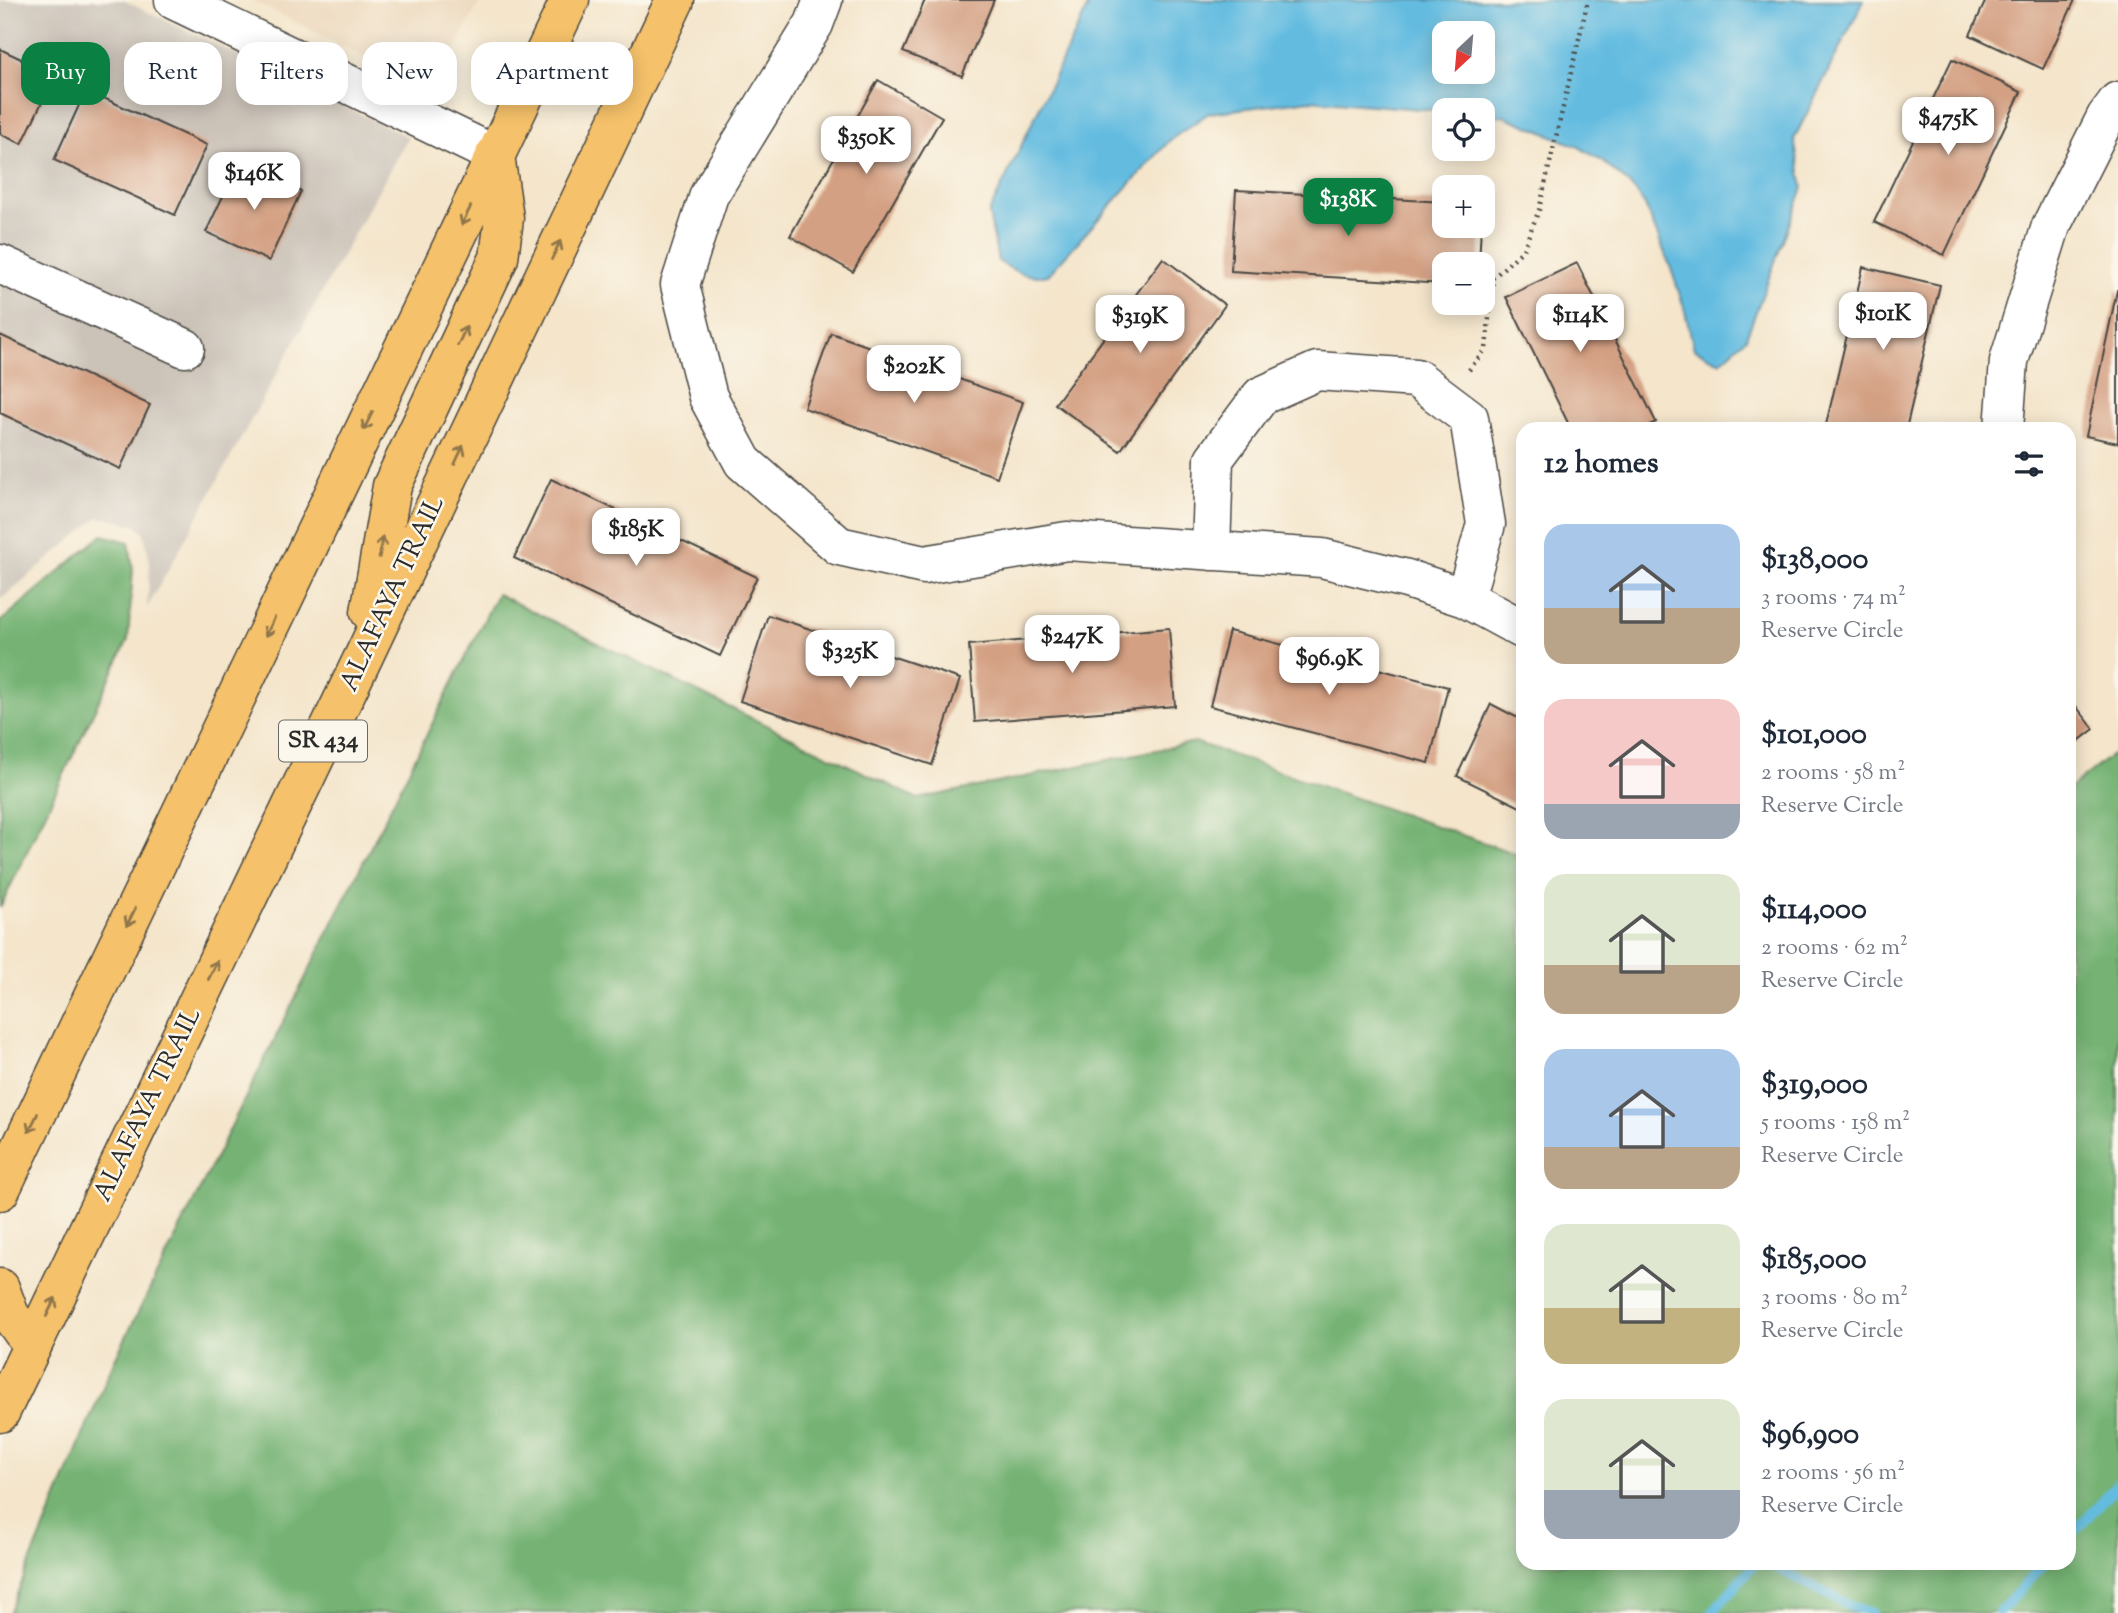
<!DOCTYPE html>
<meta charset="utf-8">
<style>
body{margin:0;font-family:"Sorts Mill Goudy",serif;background:#f6f6f7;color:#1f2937;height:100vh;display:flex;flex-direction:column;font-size:26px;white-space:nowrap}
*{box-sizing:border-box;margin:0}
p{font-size:23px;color:#747a83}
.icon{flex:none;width:38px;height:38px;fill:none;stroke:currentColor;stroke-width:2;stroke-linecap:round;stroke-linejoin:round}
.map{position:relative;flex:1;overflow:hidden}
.panel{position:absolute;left:1516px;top:422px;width:560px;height:1148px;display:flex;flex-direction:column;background:#fff;border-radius:21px;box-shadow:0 4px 18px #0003}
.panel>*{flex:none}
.guide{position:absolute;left:21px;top:42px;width:665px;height:63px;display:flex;gap:14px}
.needle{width:46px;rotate:206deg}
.tools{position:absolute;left:1432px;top:21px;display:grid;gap:14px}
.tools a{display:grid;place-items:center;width:63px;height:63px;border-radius:14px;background:#fff;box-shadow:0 4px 18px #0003;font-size:35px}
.price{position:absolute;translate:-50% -60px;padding:0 16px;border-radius:14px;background:#fff;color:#222;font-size:23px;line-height:46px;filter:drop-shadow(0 2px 4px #0008)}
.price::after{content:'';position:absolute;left:50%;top:42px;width:21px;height:16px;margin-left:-10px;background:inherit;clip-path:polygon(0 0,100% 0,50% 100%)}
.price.active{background:#0b8043;color:#fff}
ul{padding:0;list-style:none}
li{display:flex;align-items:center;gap:21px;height:175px;padding:0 28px}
li span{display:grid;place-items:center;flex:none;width:196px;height:140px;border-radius:21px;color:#555}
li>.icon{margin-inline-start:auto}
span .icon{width:84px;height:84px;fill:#fffc;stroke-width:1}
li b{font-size:30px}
h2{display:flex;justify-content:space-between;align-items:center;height:84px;padding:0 28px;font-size:30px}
.tag{padding:0 24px;border-radius:21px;background:#fff;box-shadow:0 4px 18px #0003;font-size:24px;line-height:63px}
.tag.active{background:#0b8043;color:#fff}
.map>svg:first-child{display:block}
.built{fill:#ecd7ba}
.industrial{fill:#cbc2b8}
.forest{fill:#74b273;stroke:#506e4f;stroke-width:2}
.water{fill:#63bce0;stroke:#477486;stroke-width:2;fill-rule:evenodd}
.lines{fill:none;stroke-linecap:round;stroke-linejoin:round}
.stream{stroke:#63bce0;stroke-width:10}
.building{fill:#d4a083}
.minor-casing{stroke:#494743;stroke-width:41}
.major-casing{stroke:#494743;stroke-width:41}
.path{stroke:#494743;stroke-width:4.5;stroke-dasharray:2 5;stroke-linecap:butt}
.minor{stroke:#fff;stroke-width:38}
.major{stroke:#f5c16b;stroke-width:38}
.oneway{stroke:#90764b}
.labels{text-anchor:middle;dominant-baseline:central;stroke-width:5;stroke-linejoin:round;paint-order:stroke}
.shield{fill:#fbf7ec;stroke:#696865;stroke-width:2}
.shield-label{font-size:24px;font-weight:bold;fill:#2b2b2b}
.street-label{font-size:26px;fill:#2b2b2b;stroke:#fbf7ec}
</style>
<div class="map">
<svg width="2118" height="1613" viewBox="0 0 2118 1613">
<rect width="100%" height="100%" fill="#fbf7ec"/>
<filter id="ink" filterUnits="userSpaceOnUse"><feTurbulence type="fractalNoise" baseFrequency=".0143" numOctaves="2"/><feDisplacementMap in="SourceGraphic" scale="14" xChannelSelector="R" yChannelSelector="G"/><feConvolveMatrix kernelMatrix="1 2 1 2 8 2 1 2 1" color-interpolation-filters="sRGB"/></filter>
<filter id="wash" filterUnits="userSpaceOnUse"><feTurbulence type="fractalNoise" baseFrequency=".00686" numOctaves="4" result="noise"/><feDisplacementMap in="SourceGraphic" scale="28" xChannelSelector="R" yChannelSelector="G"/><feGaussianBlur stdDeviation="1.57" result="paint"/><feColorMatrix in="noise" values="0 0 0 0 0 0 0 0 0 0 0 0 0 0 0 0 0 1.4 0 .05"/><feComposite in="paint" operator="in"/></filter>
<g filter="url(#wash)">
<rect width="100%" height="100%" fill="#f4e5cb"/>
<path class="built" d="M251,0H481L432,91Z"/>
<path class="industrial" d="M0,0H123L408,137L147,608L150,564L144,532L134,525L108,518H97L0,600Z"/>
<path class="forest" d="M102,535L129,542L133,569L128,640L0,908V622Z
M497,594L918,799L1195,742L1522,856V1563H2068L2069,789L2118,750V1613H9L114,1361Z"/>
<path class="water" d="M1091,0H1864L1794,139L1803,188L1746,338L1720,362L1694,349L1684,307L1669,263L1645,205L1628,183L1602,161L1577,146L1504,116L1482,114V110L1444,111L1310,100L1209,113L1170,140L1048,275C1028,279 1014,271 998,261L989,213ZM1444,33H1482V72H1444Z"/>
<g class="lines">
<path class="stream" d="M2068,1538L2118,1484
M1768,1563L1850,1606L1872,1613
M1712,1613L1755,1563
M1999,1613L2045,1563"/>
</g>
<g id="blocks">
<path class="building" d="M925,0H994L962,76L903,52Z
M1986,0H2075L2043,69L1970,35Z
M0,49L55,75L22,144L0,134Z
M1952,59L2021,92L1944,255L1874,222Z
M878,80L942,117L853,272L790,236Z
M86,90L207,145L175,215L54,160Z
M239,162L301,191L269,261L206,232Z
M1236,190L1444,202V226H1481L1479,264H1444V284L1231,271Z
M1163,258L1225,305L1120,451L1055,404Z
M1577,263L1656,422L1641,429H1571L1506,297Z
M1863,267L1940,285L1906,429H1825Z
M2117,290H2118V443L2086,436Z
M831,333L1023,402L997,477L804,408Z
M0,335L150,405L120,469L0,413Z
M551,479L757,577L720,656L514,558Z
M768,615L960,679L932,765L740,701Z
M1169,628L1175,706L975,722L969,645Z
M1229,631L1448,687L1429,763L1210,706Z
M2068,696L2094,729L2068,749Z
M1491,704L1522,720V808L1457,776Z"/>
</g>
</g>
<g filter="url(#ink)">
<use href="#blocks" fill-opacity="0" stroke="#494743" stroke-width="2"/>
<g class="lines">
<g class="minor-casing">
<path id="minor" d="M174,0L495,155
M823,0L814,24L709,195L680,285L708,397L743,462L839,546L924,565L1067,541L1322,558L1407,579L1465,598L1522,629
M0,264L185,348
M2004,429L2009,361L2051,226L2106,117L2118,101
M1211,551L1214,459L1261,396L1317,371L1416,378L1469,418L1486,524L1465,598"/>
</g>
<g class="major-casing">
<path id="major" d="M370,612L392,486L499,258L504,218L495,155
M0,1191L570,0
M0,1288L10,1315L32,1345
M0,1413L361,662L675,0"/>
</g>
<path class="path" d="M1469,370L1486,349L1493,278L1523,250L1539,210L1588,0"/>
<use href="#minor" class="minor"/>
<use href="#major" class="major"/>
</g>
<defs><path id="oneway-shaft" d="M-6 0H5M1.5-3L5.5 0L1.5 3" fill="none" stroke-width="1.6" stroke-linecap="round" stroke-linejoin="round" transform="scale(1.75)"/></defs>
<g class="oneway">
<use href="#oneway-shaft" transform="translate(466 216) rotate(116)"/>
<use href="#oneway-shaft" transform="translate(556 250) rotate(-65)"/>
<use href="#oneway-shaft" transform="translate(462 336) rotate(-65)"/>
<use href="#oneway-shaft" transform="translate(368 421) rotate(116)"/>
<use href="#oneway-shaft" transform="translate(459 455) rotate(-65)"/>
<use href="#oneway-shaft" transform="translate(381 547) rotate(-80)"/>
<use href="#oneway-shaft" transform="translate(270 627) rotate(116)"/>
<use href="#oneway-shaft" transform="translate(131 917) rotate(116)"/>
<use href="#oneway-shaft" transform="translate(213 970) rotate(-64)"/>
<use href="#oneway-shaft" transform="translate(33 1123) rotate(116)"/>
<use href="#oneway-shaft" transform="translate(51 1307) rotate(-64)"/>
</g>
</g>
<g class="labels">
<rect class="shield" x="279" y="720.5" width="88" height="41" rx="5"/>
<g class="shield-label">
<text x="323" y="741">SR 434</text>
</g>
<g class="street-label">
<text transform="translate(393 594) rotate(-65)">ALAFAYA TRAIL</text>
<text transform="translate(148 1105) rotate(-64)">ALAFAYA TRAIL</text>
</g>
</g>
</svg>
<div class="tools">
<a><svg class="needle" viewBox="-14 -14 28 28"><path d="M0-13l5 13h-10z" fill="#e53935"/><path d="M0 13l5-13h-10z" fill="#747a83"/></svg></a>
<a><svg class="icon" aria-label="locate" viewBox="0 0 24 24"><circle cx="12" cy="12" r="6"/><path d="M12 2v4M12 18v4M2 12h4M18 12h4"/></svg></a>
<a>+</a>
<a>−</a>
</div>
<b class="price" style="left:1948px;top:157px">$475K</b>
<b class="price" style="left:866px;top:176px">$350K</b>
<b class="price" style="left:254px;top:212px">$146K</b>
<b class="price active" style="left:1348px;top:238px">$138K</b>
<b class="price" style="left:1883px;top:352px">$101K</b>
<b class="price" style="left:1580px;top:354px">$114K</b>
<b class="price" style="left:1140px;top:355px">$319K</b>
<b class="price" style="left:914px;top:405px">$202K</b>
<b class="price" style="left:636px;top:568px">$185K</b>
<b class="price" style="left:1072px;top:675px">$247K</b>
<b class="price" style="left:850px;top:690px">$325K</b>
<b class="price" style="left:1329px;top:697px">$96.9K</b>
<div class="guide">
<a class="tag active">Buy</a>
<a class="tag">Rent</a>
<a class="tag">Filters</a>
<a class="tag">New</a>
<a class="tag">Apartment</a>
</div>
<section class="panel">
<h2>12 homes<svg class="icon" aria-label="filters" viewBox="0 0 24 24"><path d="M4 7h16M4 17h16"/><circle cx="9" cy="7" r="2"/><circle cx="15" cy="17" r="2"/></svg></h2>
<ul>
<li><span style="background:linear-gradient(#a9c7e8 60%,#b9a48a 0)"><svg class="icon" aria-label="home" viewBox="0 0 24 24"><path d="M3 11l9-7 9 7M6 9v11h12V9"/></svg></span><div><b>$138,000</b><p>3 rooms · 74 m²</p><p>Reserve Circle</p></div></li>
<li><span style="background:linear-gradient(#f6c9c9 75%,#9aa5b1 0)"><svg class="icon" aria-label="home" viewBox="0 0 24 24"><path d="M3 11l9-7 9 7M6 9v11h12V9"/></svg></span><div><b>$101,000</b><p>2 rooms · 58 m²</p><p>Reserve Circle</p></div></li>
<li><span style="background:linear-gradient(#dfe7d0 65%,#b9a48a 0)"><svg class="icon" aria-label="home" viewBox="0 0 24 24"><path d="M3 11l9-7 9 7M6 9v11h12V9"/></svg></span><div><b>$114,000</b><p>2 rooms · 62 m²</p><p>Reserve Circle</p></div></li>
<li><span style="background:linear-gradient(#a9c7e8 70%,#b9a48a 0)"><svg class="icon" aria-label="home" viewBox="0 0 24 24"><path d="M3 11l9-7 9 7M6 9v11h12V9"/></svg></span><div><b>$319,000</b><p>5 rooms · 158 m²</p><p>Reserve Circle</p></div></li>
<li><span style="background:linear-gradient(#dfe7d0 60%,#c2b280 0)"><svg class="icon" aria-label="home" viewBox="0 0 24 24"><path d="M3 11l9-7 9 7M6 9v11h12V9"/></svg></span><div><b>$185,000</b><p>3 rooms · 80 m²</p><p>Reserve Circle</p></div></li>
<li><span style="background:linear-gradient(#dfe7d0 65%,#9aa5b1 0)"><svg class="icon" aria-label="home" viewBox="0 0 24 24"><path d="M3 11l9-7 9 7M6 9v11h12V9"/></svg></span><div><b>$96,900</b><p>2 rooms · 56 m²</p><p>Reserve Circle</p></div></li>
</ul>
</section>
</div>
